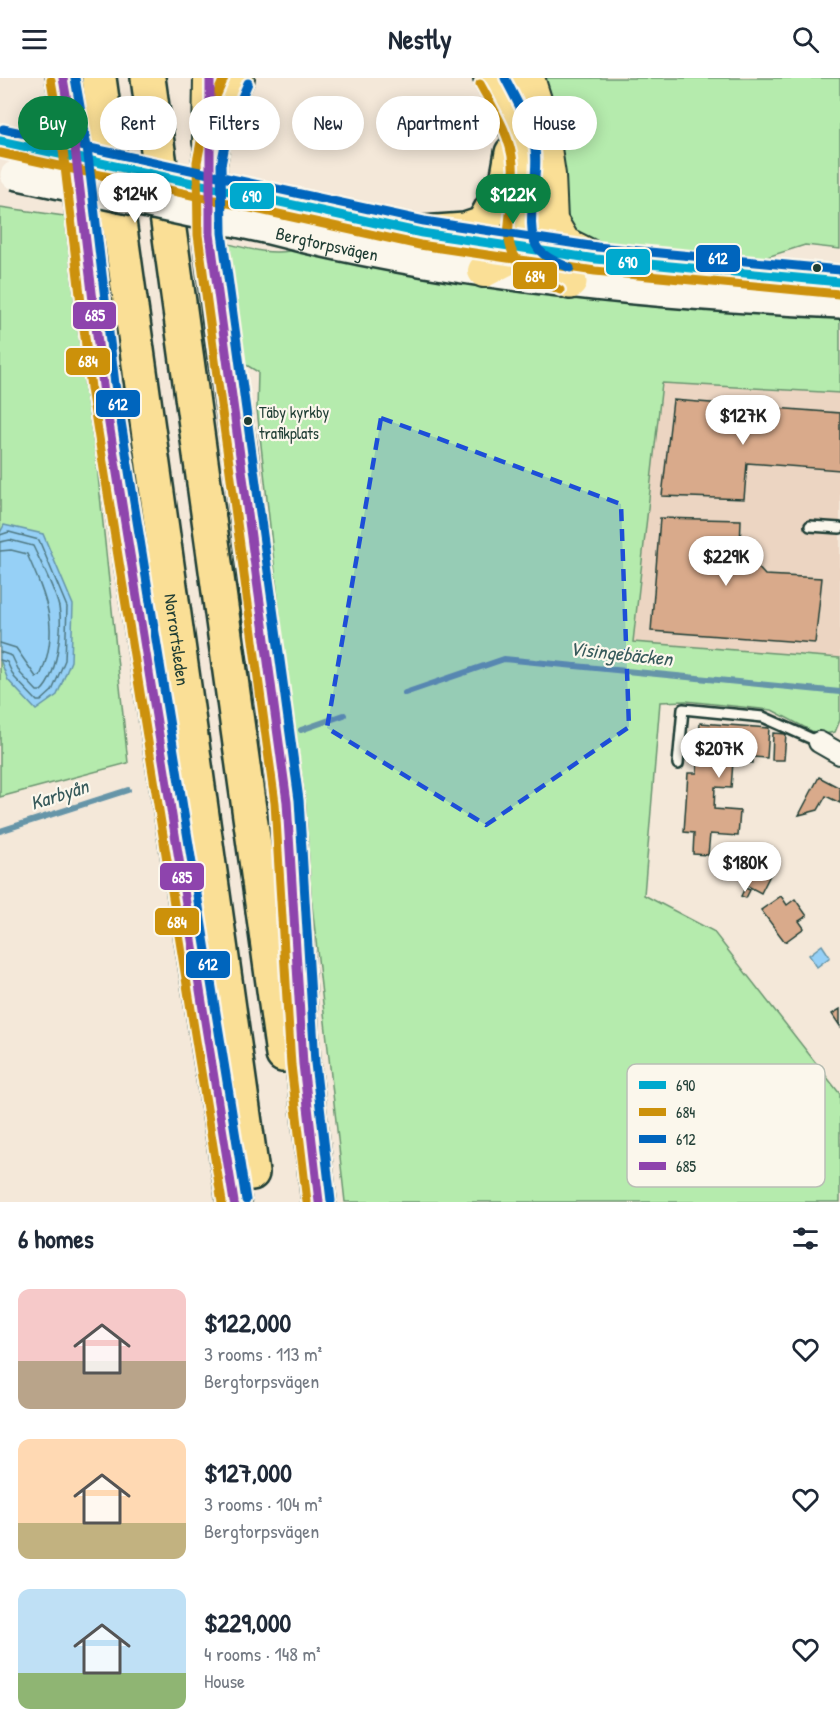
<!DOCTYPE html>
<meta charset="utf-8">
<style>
body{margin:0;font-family:"Patrick Hand",sans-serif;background:#f6f6f7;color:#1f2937;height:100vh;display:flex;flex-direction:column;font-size:22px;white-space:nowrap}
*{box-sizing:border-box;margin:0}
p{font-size:20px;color:#747a83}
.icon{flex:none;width:33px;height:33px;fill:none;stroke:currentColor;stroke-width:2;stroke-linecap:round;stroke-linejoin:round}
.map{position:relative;height:1124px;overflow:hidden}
.sheet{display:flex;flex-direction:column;background:#fff;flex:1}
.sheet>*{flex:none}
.hud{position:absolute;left:18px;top:18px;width:804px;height:54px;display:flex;gap:12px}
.price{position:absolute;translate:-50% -51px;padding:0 14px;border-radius:21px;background:#fff;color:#222;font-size:20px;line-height:39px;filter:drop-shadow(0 2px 3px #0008)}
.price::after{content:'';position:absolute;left:50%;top:36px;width:18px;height:14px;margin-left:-9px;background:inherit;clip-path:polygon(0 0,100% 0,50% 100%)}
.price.current{background:#0b8043;color:#fff}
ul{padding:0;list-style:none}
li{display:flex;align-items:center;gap:18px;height:150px;padding:0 18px}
li span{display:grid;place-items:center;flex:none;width:168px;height:120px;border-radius:12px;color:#555}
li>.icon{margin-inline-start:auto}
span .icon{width:72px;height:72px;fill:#fffc;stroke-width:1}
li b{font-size:26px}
h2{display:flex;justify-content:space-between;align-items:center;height:72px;padding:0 18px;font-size:26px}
.chip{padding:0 21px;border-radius:27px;background:#fff;box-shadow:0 3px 15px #0003;font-size:21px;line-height:54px}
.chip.current{background:#0b8043;color:#fff}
header{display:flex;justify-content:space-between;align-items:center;height:78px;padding:0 18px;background:#fff;font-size:27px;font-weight:700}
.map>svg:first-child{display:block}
.built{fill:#ecd5c2}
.green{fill:#b5ebad;stroke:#6a9470;stroke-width:1.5}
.water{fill:#96d0f6;stroke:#6695a8;stroke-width:1.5}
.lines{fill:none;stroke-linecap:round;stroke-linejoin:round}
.shore{stroke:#4f7882;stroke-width:1.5}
.stream{stroke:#6695a8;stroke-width:6}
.building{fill:#d9aa8b;stroke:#1f3d34;stroke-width:1.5}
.service-casing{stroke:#1f3d34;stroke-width:14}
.minor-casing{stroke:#1f3d34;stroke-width:24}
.secondary-casing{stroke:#1f3d34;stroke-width:32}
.trunk-casing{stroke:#1f3d34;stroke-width:36}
.motorway-casing{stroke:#1f3d34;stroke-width:38}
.service{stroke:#fbf7ec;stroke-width:9}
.minor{stroke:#fbf7ec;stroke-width:20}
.secondary{stroke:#fbf7ec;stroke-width:27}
.trunk{stroke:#fadf96;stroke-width:32}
.motorway{stroke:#fadf96;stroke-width:33}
.secondary-bridge-casing{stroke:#1f3d34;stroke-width:32;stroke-linecap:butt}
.secondary-bridge{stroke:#fbf7ec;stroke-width:27}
.bus-1-casing{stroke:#fbf7ec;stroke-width:14}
.bus-2-casing{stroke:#fbf7ec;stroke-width:14}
.bus-3-casing{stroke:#fbf7ec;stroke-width:14}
.bus-4-casing{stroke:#fbf7ec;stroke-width:14}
.bus-1{stroke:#00a9ce;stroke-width:9}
.bus-2{stroke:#cc910a;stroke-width:9}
.bus-3{stroke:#0065bd;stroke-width:9}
.bus-4{stroke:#8e44ad;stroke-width:9}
.marked{fill:#1d4ed8;fill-opacity:0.2;stroke:#1d4ed8;stroke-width:4.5;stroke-dasharray:12 8;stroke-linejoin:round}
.bus-dot{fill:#1f3d34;stroke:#fbf7ec;stroke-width:2}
.labels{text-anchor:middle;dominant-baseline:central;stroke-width:4.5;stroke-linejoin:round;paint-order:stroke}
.bus-label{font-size:16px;fill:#1f3d34;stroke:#fbf7ec;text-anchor:start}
.street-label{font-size:18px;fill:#1f3d34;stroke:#fbf7ec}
.water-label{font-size:20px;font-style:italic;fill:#375a5b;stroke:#fbf7ec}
.key{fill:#fbf7ec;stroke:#b9bfb5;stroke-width:1.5}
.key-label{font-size:16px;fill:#1f3d34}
.line-badge{stroke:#fbf7ec;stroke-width:2}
.badge-label{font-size:16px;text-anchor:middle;font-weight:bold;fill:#fff}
</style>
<header><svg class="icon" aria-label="menu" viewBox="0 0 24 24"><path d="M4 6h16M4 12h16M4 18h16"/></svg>Nestly<svg class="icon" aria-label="search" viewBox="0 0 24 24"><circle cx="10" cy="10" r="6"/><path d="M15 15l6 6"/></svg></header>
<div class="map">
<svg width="840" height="1124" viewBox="0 0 840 1124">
<rect width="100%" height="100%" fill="#f4e8d9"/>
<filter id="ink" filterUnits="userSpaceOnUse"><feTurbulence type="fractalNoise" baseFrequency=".0167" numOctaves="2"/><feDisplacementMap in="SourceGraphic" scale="12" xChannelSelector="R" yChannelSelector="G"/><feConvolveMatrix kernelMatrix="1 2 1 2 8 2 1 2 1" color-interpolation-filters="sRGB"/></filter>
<g filter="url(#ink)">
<path class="built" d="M662,304L840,315V580L632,566Z"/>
<path class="green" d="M538,0H840V171L805,167L748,185L606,168L573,159L562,145Z
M0,129L71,139L128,685L0,719Z
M218,163C248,171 273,179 304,170L840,238V315L662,305L633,564L840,580V642L835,654L819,657L772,632L686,623L660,624L644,817L713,853L840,1016V1124H345L257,331L258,294L243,285L228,242Z"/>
<path class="water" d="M4,447L43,456L73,527L71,583L57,617L36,632L8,602L0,581V455Z
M822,867L830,879L817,889L809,877Z"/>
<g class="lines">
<path class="shore" d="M0,457L9,454L39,462L67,529L65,582L52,613L41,623H37L14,599L7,584L0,582
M0,464L10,462L33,468C42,487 54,509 59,529C63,549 57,599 41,613H37L20,595L12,578L0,574
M0,473L11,472L27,476C46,519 61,552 40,598L36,599L16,570L0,565"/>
<path class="stream" d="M405,615L504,581L840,614
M301,652L344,637
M0,753L128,712"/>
</g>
<path class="building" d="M673,322L840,335V392L747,385L744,421L662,418Z
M660,440L741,442L740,470L765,497L822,500L815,565L651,553Z
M700,645L769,650L767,680L753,679V685L733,684L731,710L715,709L714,731L740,733L738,758L710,756L708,777L693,776L694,755L684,754L688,695H697Z
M773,655L786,656L784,682H772Z
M819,699L840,710V725L826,718L818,732L799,737Z
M754,781L773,791L761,815L742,805Z
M745,810L750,812L746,820L741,818Z
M781,818L787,827L795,821L807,838L799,843L804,850L785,864L761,832Z
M840,931V948L832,936Z"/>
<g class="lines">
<g class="service-casing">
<path id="service" d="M810,448L840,450
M678,686L683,631L763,639L819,664"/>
</g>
<g class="minor-casing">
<path id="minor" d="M819,664L840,676"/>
</g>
<g class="secondary-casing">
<g id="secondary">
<path d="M0,63L23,68"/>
<path d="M270,124L422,155L525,172L840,204"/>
<path id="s1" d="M265,151C446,198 653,218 840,226"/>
</g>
</g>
<g class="trunk-casing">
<path id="trunk" d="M528,0L540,38L549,97L551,143L564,165L596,181
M209,64L210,0
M484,193L525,172L539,148"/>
</g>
<g class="motorway-casing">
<g id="motorway">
<path d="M63,0L75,70L103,308L234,1124"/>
<path id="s2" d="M99,0L252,1095"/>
<path d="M148,0L283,977"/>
<path d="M237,0L216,48L209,86L210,156L222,259L240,374L259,531L287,724L303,986L319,1124"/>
<path d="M491,0C503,23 517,47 523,72C533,112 503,154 537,187C545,194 560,199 570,204"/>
<path d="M422,155L465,152L483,146L507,103L512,75"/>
</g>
</g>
<use href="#service" class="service"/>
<use href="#minor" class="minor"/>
<use href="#secondary" class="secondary"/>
<use href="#trunk" class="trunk"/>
<use href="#motorway" class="motorway"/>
<g class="secondary-bridge-casing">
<path id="secondary-bridge" d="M23,68L270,124
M14,97L265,151"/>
</g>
<use href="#secondary-bridge" class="secondary-bridge"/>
<g class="bus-1-casing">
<path id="bus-1" d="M0,63L422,155L596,181L840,204"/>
</g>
<g class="bus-2-casing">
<path id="bus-2" d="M224,0L205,44L197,84L198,157L275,725L291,987L307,1124
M51,2L63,72L91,310L222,1124
M480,6C493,30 511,58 513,86C517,151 482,175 560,212
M0,75L420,167L595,193L839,216"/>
</g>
<g class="bus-3-casing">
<path id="bus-3" d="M75,0L87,69L115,306L246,1122
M505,0C516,22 531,47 535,72C540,99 522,151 539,172C547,181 559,185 570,190
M248,5L228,52L221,87L222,155L299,722L315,985L331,1123
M3,51L424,143L597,169L840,192"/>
</g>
<g class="bus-4-casing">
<path id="bus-4" d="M63,0L75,70L103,308L234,1124
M210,0V156L287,724L303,986L319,1124"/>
</g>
<use href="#bus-1" class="bus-1"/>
<use href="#bus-2" class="bus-2"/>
<use href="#bus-3" class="bus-3"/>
<use href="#bus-4" class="bus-4"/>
</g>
</g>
<path class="marked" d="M381,340L621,426L629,649L486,747L327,650Z"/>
<g class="bus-dot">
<circle cx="817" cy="190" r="5"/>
<circle cx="248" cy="343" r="5"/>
</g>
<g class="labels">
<g class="bus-label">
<text x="259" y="334">Täby kyrkby<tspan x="259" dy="21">trafikplats</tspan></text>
</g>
<g class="street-label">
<text stroke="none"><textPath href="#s1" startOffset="64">Bergtorpsvägen</textPath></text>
<text stroke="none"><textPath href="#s2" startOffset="567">Norrortsleden</textPath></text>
</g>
<g class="water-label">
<text transform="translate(621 575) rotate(6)">Visingebäcken</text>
<text transform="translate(59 716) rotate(-18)">Karbyån</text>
</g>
</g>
<rect x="627" y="986" width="198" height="123" rx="9" class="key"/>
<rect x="639" y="1003" width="27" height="8" fill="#00a9ce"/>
<rect x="639" y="1030" width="27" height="8" fill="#cc910a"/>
<rect x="639" y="1057" width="27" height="8" fill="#0065bd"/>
<rect x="639" y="1084" width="27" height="8" fill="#8e44ad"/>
<g class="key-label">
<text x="676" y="1013">690</text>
<text x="676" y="1040">684</text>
<text x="676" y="1067">612</text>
<text x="676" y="1094">685</text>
</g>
<g class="line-badge">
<rect x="229" y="104" width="46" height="28" rx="6" fill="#00a9ce"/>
<rect x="695" y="166" width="46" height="29" rx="6" fill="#0065bd"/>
<rect x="605" y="170" width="46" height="28" rx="6" fill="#00a9ce"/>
<rect x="512" y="183" width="46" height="29" rx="6" fill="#cc910a"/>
<rect x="72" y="223" width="45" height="29" rx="6" fill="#8e44ad"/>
<rect x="65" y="269" width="46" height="29" rx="6" fill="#cc910a"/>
<rect x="95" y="311" width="46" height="29" rx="6" fill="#0065bd"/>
<rect x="159" y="784" width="46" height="29" rx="6" fill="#8e44ad"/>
<rect x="154" y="829" width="46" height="29" rx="6" fill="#cc910a"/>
<rect x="185" y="872" width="46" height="29" rx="6" fill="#0065bd"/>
</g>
<g class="badge-label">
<text x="252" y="124">690</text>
<text x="718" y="186">612</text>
<text x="628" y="190">690</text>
<text x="535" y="204">684</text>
<text x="95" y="243">685</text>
<text x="88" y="289">684</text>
<text x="118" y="332">612</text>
<text x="182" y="805">685</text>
<text x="177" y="850">684</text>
<text x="208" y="892">612</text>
</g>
</svg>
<b class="price" style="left:135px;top:146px">$124K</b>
<b class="price current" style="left:513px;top:147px">$122K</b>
<b class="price" style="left:743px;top:368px">$127K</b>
<b class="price" style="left:726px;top:509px">$229K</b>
<b class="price" style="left:719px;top:701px">$207K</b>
<b class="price" style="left:745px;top:815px">$180K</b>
<div class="hud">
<a class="chip current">Buy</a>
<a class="chip">Rent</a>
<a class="chip">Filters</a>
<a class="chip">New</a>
<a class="chip">Apartment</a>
<a class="chip">House</a>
</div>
</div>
<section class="sheet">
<h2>6 homes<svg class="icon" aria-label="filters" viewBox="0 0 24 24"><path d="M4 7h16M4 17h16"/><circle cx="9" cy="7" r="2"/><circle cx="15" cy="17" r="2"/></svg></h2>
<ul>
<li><span style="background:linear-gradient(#f6c9c9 60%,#b9a48a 0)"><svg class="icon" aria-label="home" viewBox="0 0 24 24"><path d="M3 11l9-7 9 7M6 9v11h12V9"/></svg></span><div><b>$122,000</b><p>3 rooms · 113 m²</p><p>Bergtorpsvägen</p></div><svg class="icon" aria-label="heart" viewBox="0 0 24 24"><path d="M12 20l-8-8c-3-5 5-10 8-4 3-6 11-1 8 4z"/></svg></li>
<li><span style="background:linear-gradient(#ffd9b3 70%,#c2b280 0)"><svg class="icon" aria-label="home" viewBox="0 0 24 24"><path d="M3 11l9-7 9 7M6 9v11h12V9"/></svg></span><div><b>$127,000</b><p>3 rooms · 104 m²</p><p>Bergtorpsvägen</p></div><svg class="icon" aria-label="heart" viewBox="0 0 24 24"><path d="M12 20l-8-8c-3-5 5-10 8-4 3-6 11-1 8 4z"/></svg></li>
<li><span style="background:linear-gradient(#bfe0f5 70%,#8fb573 0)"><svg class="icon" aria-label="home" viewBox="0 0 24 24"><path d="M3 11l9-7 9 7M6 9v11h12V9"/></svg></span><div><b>$229,000</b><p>4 rooms · 148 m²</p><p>House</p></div><svg class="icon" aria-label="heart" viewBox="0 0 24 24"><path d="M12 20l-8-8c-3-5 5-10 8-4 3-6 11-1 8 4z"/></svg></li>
</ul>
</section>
